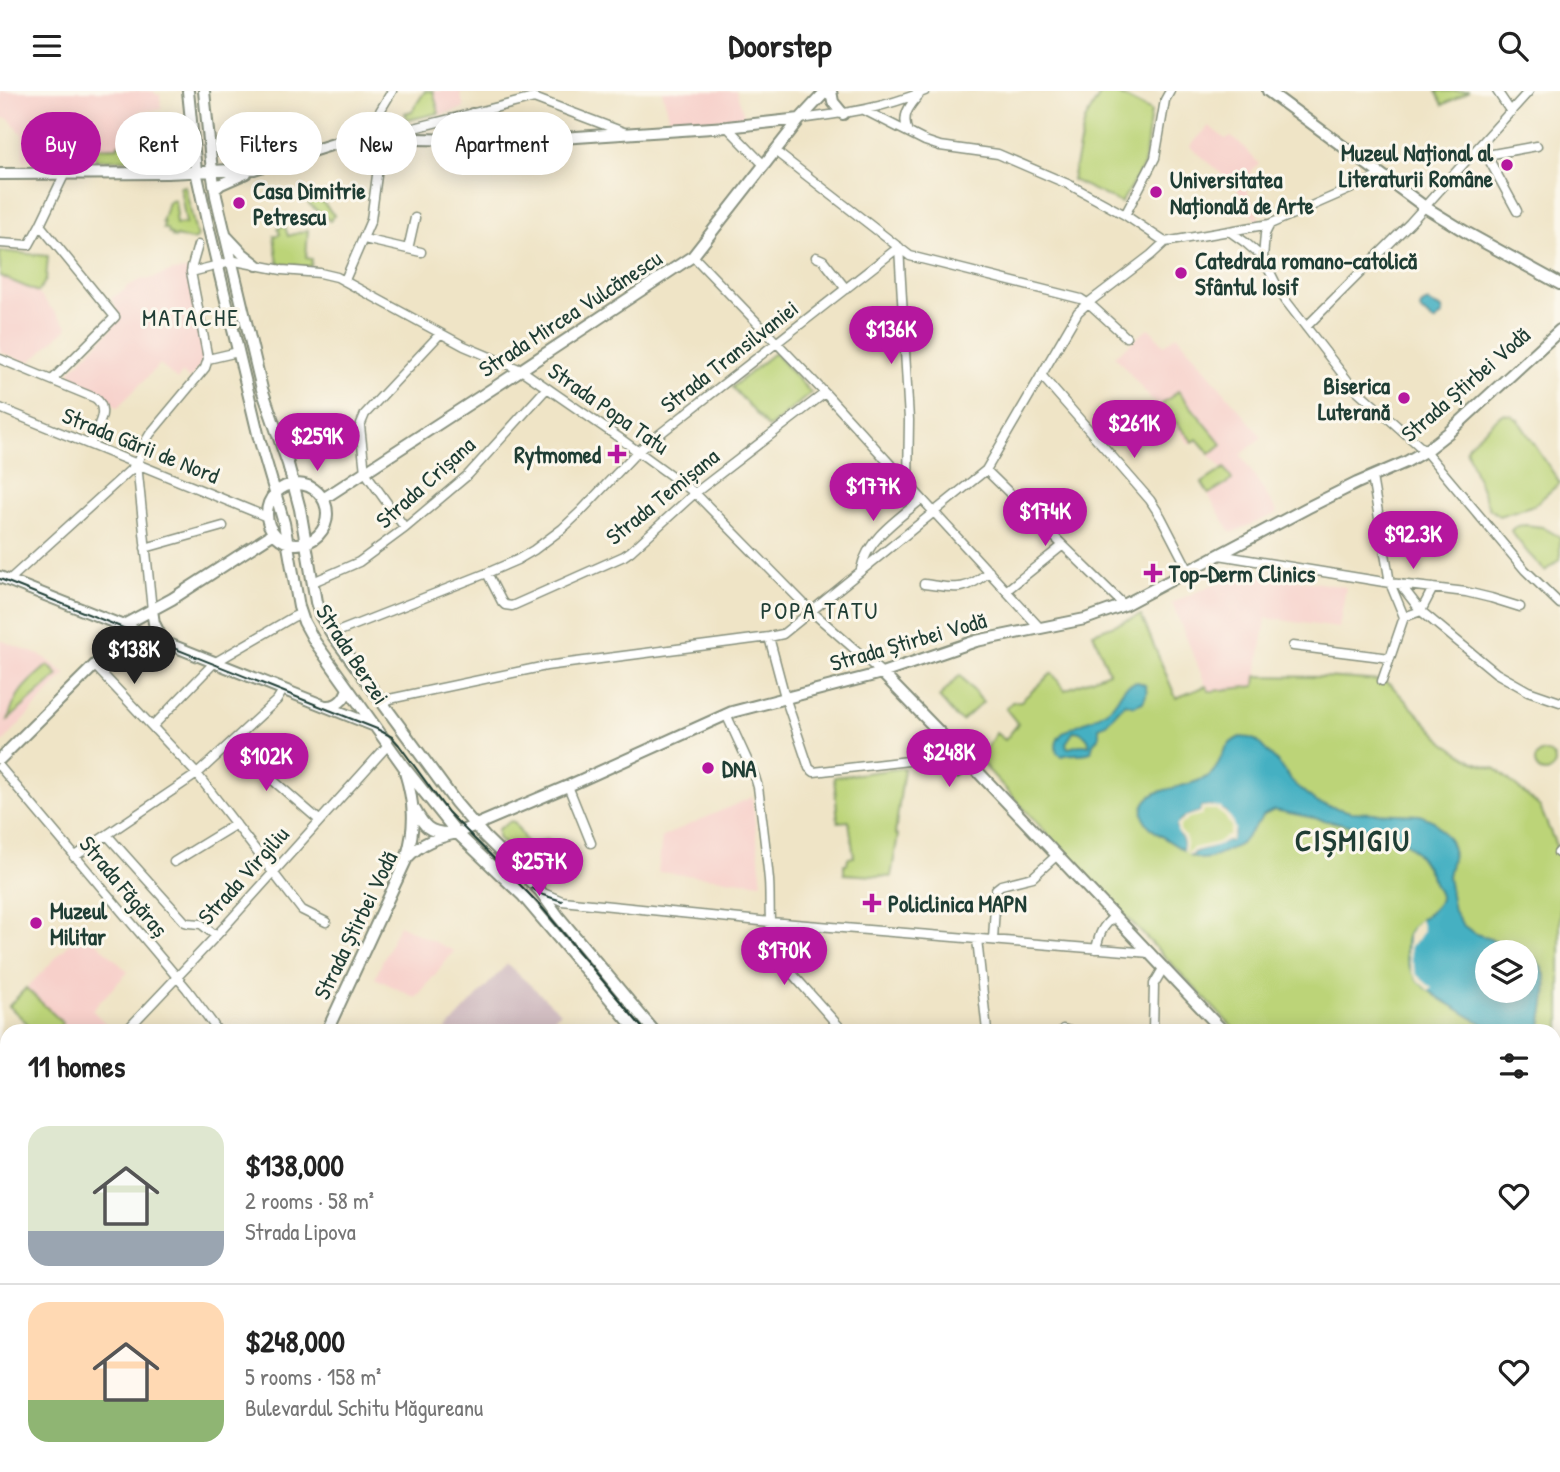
<!DOCTYPE html>
<meta charset="utf-8">
<style>
body{margin:0;font-family:"Patrick Hand",sans-serif;background:#f6f6f6;color:#222;height:100vh;display:flex;flex-direction:column;font-size:26px;white-space:nowrap}
*{box-sizing:border-box;margin:0}
p{font-size:23px;color:#767676}
.icon{flex:none;width:38px;height:38px;fill:none;stroke:currentColor;stroke-width:2;stroke-linecap:round;stroke-linejoin:round}
.map{position:relative;flex:1;overflow:hidden}
.details{position:absolute;left:0px;top:933px;width:1561px;height:450px;display:flex;flex-direction:column;background:#fff;border-radius:21px 21px 0 0;box-shadow:0 4px 18px #0003}
.details>*{flex:none}
.banner{position:absolute;left:21px;top:21px;width:700px;height:63px;display:flex;gap:14px}
.tools{position:absolute;left:1475px;top:849px;display:grid;gap:14px}
.tools a{display:grid;place-items:center;width:63px;height:63px;border-radius:50%;background:#fff;box-shadow:0 4px 18px #0003;font-size:35px}
.price{position:absolute;translate:-50% -60px;padding:0 16px;border-radius:24px;background:#b5179e;color:#fff;font-size:23px;line-height:46px;filter:drop-shadow(0 2px 4px #0008)}
.price::after{content:'';position:absolute;left:50%;top:42px;width:21px;height:16px;margin-left:-10px;background:inherit;clip-path:polygon(0 0,100% 0,50% 100%)}
.price.on{background:#222;color:#fff}
ul{padding:0;list-style:none}
li{display:flex;align-items:center;gap:21px;height:175px;padding:0 28px}
li+li{border-top:2px solid #e0e0e0}
li span{display:grid;place-items:center;flex:none;width:196px;height:140px;border-radius:21px;color:#555}
li>.icon{margin-inline-start:auto}
span .icon{width:84px;height:84px;fill:#fffc;stroke-width:1}
li b{font-size:30px}
h2{display:flex;justify-content:space-between;align-items:center;height:84px;padding:0 28px;font-size:30px}
.chip{padding:0 24px;border-radius:32px;background:#fff;box-shadow:0 4px 18px #0003;font-size:24px;line-height:63px}
.chip.on{background:#b5179e;color:#fff}
header{display:flex;justify-content:space-between;align-items:center;height:91px;padding:0 28px;background:#fff;font-size:32px;font-weight:700}
.map>svg:first-child{display:block}
.built{fill:#f7d0ca}
.industrial{fill:#d2bec2}
.green{fill:#bcd478;stroke:#6e8856;stroke-width:2;fill-rule:evenodd}
.forest{fill:#95b668;stroke:#5a7a4e;stroke-width:2}
.water{fill:#44b0c2;stroke:#32767b;stroke-width:2;fill-rule:evenodd}
.pier{fill:#efe4c6}
.lines{fill:none;stroke-linecap:round;stroke-linejoin:round}
.minor-casing{stroke:#87907d;stroke-width:11}
.major-casing{stroke:#87907d;stroke-width:14}
.minor{stroke:#fff;stroke-width:8}
.major{stroke:#fff;stroke-width:10}
.tram{stroke:#1f3d34;stroke-width:2}
.poi-dot{fill:#b5179e;stroke:#fbf7ec;stroke-width:2.5}
.labels{text-anchor:middle;dominant-baseline:central;stroke-width:6;stroke-linejoin:round;paint-order:stroke}
.poi-label{font-size:23px;font-weight:bold;fill:#1f3d34;stroke:#fbf7ec;text-anchor:start}
.street-label{font-size:23px;fill:#1f3d34;stroke:#fbf7ec}
.neighbourhood-label{font-size:24px;letter-spacing:2px;fill:#1f3d34;stroke:#fbf7ec}
.district-label{font-size:30px;font-weight:bold;letter-spacing:2px;fill:#1f3d34;stroke:#fbf7ec}
</style>
<header><svg class="icon" aria-label="menu" viewBox="0 0 24 24"><path d="M4 6h16M4 12h16M4 18h16"/></svg>Doorstep<svg class="icon" aria-label="search" viewBox="0 0 24 24"><circle cx="10" cy="10" r="6"/><path d="M15 15l6 6"/></svg></header>
<div class="map">
<svg width="1560" height="1381" viewBox="0 0 1560 1381">
<rect width="100%" height="100%" fill="#fbf7ec"/>
<filter id="ink" filterUnits="userSpaceOnUse"><feTurbulence type="fractalNoise" baseFrequency=".0143" numOctaves="2"/><feDisplacementMap in="SourceGraphic" scale="14" xChannelSelector="R" yChannelSelector="G"/><feConvolveMatrix kernelMatrix="1 2 1 2 8 2 1 2 1" color-interpolation-filters="sRGB"/></filter>
<filter id="wash" filterUnits="userSpaceOnUse"><feTurbulence type="fractalNoise" baseFrequency=".00686" numOctaves="4" result="noise"/><feDisplacementMap in="SourceGraphic" scale="28" xChannelSelector="R" yChannelSelector="G"/><feGaussianBlur stdDeviation="1.57" result="paint"/><feColorMatrix in="noise" values="0 0 0 0 0 0 0 0 0 0 0 0 0 0 0 0 0 1.4 0 .05"/><feComposite in="paint" operator="in"/></filter>
<g filter="url(#wash)">
<rect width="100%" height="100%" fill="#efe4c6"/>
<path class="built" d="M0,0H153L157,4L160,3L161,19L139,20L140,68L23,69L22,43L9,28L2,27L0,25Z
M433,0H465L460,2L464,17L440,24Z
M662,0H736L745,27L671,32Z
M1209,35L1225,48L1231,46L1240,52L1259,73L1250,82L1258,90L1245,95L1261,132L1258,133L1236,96L1190,55Z
M0,160L48,165L46,189L38,202L68,236L29,272L0,261Z
M189,179L205,266L204,272L189,288L183,282L177,289L160,273L117,317L111,311L75,287L69,281L111,239L116,228V216L111,207L126,198V196L145,187L146,189L173,180Z
M1149,237L1164,254L1177,244L1262,346L1241,364L1278,422L1231,442L1201,392L1222,378L1197,349L1190,354L1115,265Z
M1242,480L1346,496L1339,537L1266,527L1255,595L1209,600L1206,595L1172,512Z
M0,549L44,566L66,583L0,654Z
M752,706L762,792L658,781L662,746Z
M399,834L454,860L416,907L375,887Z
M81,841L85,845L88,843L128,881L92,919L112,939L35,940L9,915Z
M552,1376H698L685,1381H554Z"/>
<path class="industrial" d="M507,873L560,921L542,940H445Z"/>
<path class="green" d="M425,0H433L439,22L408,29L405,22L412,20Z
M1102,0H1112L1151,20L1144,74L1121,112L1072,89L1085,29Z
M1436,0H1468V1L1443,14Z
M118,53H139L140,68L95,69V57L118,56Z
M36,58H84V68L36,69Z
M185,95L197,147L192,149L176,145L175,147L172,146V143H169L167,138H163L164,131H162L168,111L175,109L177,124L175,125L176,133L186,132L180,96Z
M314,102L334,124L330,130L309,113L305,105Z
M285,135L288,145L308,139L306,167L312,168L311,176L278,173L274,145L280,143L278,137Z
M0,160L48,165L46,189L38,201L0,185Z
M774,262L811,302L769,337L732,296Z
M1178,300L1222,353L1210,363L1197,348L1193,351L1161,314Z
M1502,323L1511,324L1518,329L1560,392L1534,414L1499,425L1489,417L1466,358L1468,354Z
M1225,377L1232,389L1209,403L1202,392Z
M1526,434L1542,436L1560,446V468L1545,480L1528,462L1511,440C1514,435 1521,434 1526,434Z
M1141,524L1176,607L1206,595L1209,600H1213L1255,595L1256,585L1324,586L1382,590L1391,594L1445,652L1474,671L1496,678L1540,716L1560,764V1020L1554,1022V940H1236L1064,761L979,669L996,642L1005,649L1018,633L1006,618L1012,611L1021,610L1052,582L1065,599L1109,581L1093,542ZM1488,861H1526V900H1488Z
M48,574L58,584L8,629C16,600 26,593 48,574Z
M960,584L983,611L962,630L956,626L939,606Z
M1535 671a10 10 0 1 1 20 0a10 10 0 1 1-20 0Z
M904,677L895,743L898,744L891,786L844,783V773H847L848,767L854,766L849,730L838,731L834,686Z
M511,730L514,731L527,752L529,754L548,748L554,753L552,757L541,760L539,765L546,781H549L546,795L498,747V738Z
M26,897L63,932L56,940H35L9,915Z
M1560,1259V1381H1140L1160,1376H1554V1260Z
M142,1376H546L548,1381H140Z"/>
<path class="forest" d="M1560,1259V1320L1554,1314V1260Z
M1160,1376H1293L1295,1381H1140Z
M1368,1376H1410L1408,1381H1364L1357,1379Z
M1413,1376H1462L1469,1381H1410Z"/>
<path class="water" d="M1427,211L1442,218L1443,224L1434,231L1420,218L1421,215Z
M1138,591L1145,594C1148,601 1146,605 1143,611L1134,615L1125,612L1106,633L1099,636V646L1093,653L1091,661C1081,665 1072,661 1062,665L1057,662C1051,642 1073,636 1087,630C1094,628 1101,623 1107,619C1122,609 1118,594 1138,591ZM1074,640C1081,640 1090,646 1089,654H1079L1069,657L1067,656L1066,652Z
M1240,646L1251,647L1257,650L1280,674L1295,694L1318,712L1351,721L1420,724L1434,730L1450,750L1453,758V763L1448,785L1449,792L1454,820L1463,834L1474,842L1526,861H1488V900H1526V861C1557,879 1545,911 1540,940C1531,940 1496,942 1491,940C1488,938 1486,935 1483,933C1477,929 1470,926 1464,922C1435,904 1399,888 1407,847C1412,828 1439,821 1440,806C1440,804 1437,798 1436,796C1428,776 1414,753 1393,743L1274,719L1264,724L1241,753L1210,767L1201,768L1189,764C1201,756 1215,757 1227,749L1230,750L1234,741L1225,720L1209,715L1201,716L1200,721C1190,724 1180,726 1177,736L1184,752L1183,759C1173,752 1161,746 1152,738C1134,721 1144,704 1165,699C1179,695 1194,693 1207,686C1224,676 1216,657 1240,646Z
M1560,1207V1238L1554,1240V1208Z
M964,1376H1074L1054,1381H943Z"/>
<path class="pier" d="M1209,715L1221,717L1231,727L1235,738L1231,750L1227,749L1219,754L1195,760L1189,764L1186,762L1193,757L1210,753L1218,751L1226,745H1229L1231,736L1225,726L1216,719H1204L1202,724L1189,727L1180,735V739L1185,745L1187,752L1186,761L1183,759L1184,752L1182,746L1177,740V733L1185,726L1200,721L1201,716Z
M1420,828L1423,839L1418,849L1410,855L1411,867L1416,883L1432,897L1429,900L1419,891L1412,882L1407,863L1408,844L1413,835Z"/>
</g>
<g filter="url(#ink)">
<g class="lines">
<g class="minor-casing">
<path id="minor" d="M1497,0L1511,21
M864,19L925,50L940,55L998,63L1070,94L1125,124L1165,151
M800,28C847,22 881,18 925,0
M727,36L764,74
M908,41C901,25 909,15 919,4
M364,47L392,0
M1481,54L1517,120
M775,60L910,165L1081,208L1093,216L1126,246
M1487,64L1537,55
M1125,124L1155,67L1165,9L1170,0
M1229,140L1246,152L1263,167L1275,191L1286,210L1351,294L1425,360L1525,479L1560,513
M364,148L421,161
M0,152L29,154L40,134
M198,154L192,175L191,181L208,268
M899,156L909,329L908,393
M408,158L415,127
M693,165L825,302L1040,537
M816,166L823,169L846,198
M1263,167L1265,143L1270,133
M191,181L235,170L282,179L320,182L337,186L464,255L521,279L618,346L695,402L811,520L882,582
M345,189L371,129L382,47L402,40L534,7L626,42
M1306,236L1410,132L1529,0
M0,268L95,307C111,318 96,339 90,353
M208,268L238,261
M1041,284L1150,409L1161,426L1189,480
M52,289L115,226L40,134L65,82
M0,317L267,426
M137,373L152,519
M986,379L1124,514
M1372,386L1390,492L1404,526
M405,437L365,381L360,335L365,323L440,243
M145,457L223,435
M1219,464L1390,492L1466,501L1491,507L1520,516
M861,478C867,448 899,427 922,408
M487,482L502,511L505,514L512,515L624,465L631,460L695,402L825,302
M8,490L137,373L144,353L150,343L205,277L208,268
M313,491L359,471L405,437L468,384L547,297
M924,493C954,497 965,502 989,480
M1400,493L1421,520L1496,582L1528,600L1560,611
M1007,499L1062,455
M1404,526L1421,520L1433,497
M332,543L487,482L517,469L534,459L562,438L580,421L638,360L899,156
M769,546L785,606L809,677L814,681L934,667
M1293,555L1390,567L1404,526
M95,575L197,683L302,819L326,831
M1382,590L1390,567
M380,610L546,575L769,546L783,543L986,379L1078,221L1088,212L1151,164L1165,151L1270,133L1382,84
M726,623L755,686L758,696C762,727 766,758 769,789C771,816 766,845 780,869L843,940
M153,635L214,572L293,526L300,523
M231,653L319,729
M934,667C948,683 951,690 971,674
M934,667L936,654L941,643
M0,676L187,898L213,933L217,940
M568,695L591,752
M107,744L185,831L188,832L201,833L216,845
M1558,762L1560,760
M74,766L197,683L277,609L283,599
M174,771L236,733
M541,801L562,810L770,831L1150,862
M977,848L987,940
M993,849L996,798L1001,794L1033,786L1056,765
M1096,858C1099,844 1102,835 1114,826
M1063,938L1070,940
M126,940L216,845L388,654
M1153,940L1154,893L1164,876
M1554,1161L1560,1155"/>
</g>
<g class="major-casing">
<path id="major" d="M188,0L196,80L207,130L259,347L284,432L299,516L304,531L315,551L404,676L457,742L523,805L637,940
M204,0L212,80L216,105L262,298L288,373L300,418L316,511L320,524L332,543L456,712L485,746L540,800L558,825L654,940
M831,0L833,11L843,23
M1268,0L1425,116L1469,143L1560,193
M470,50L472,23
M0,83L167,82L254,78L334,53L364,47L516,50L727,36L800,28
M215,98L221,93L246,82
M227,146L243,163L257,174
M267 423a30 30 0 1 1 60 0a30 30 0 1 1-60 0Z
M323,408L498,294L693,165L800,28L826,0
M0,486L375,635
M152,519L154,532L164,552
M106,564L115,544L124,534L172,508L274,442
M882,582L981,684L1223,940
M325,615C337,616 345,609 348,597
M0,668L110,559
M405,681C414,711 416,734 407,765
M415,719C424,735 429,742 448,742
M327,940L407,767C420,752 438,746 457,742L568,695L732,621L882,582L976,550L1085,528L1124,514L1307,417L1357,392L1406,371L1425,360L1448,342L1560,239
M1554,1036L1560,1033
M0,1070L7,1072
M1554,1197L1560,1196
M1554,1252L1560,1251
M967,1376L969,1381
M0,1379L6,1381
M117,1381L120,1376
M720,1381L733,1376
M910,1381L930,1376
M1098,1381L1117,1376"/>
</g>
<use href="#minor" class="minor"/>
<use href="#major" class="major"/>
<path class="tram" d="M0,488L377,638L392,646L399,654L448,721L539,813L645,940
M531,797L543,804L562,810"/>
</g>
</g>
<g class="poi-dot">
<circle cx="1507" cy="74" r="7"/>
<circle cx="1156" cy="101" r="7"/>
<circle cx="239" cy="112" r="7"/>
<circle cx="1181" cy="182" r="7"/>
<circle cx="1404" cy="307" r="7"/>
<path d="M613.5 352.5h7v7h7v7h-7v7h-7v-7h-7v-7h7z"/>
<path d="M1149.5 471.5h7v7h7v7h-7v7h-7v-7h-7v-7h7z"/>
<circle cx="708" cy="677" r="7"/>
<path d="M868.5 801.5h7v7h7v7h-7v7h-7v-7h-7v-7h7z"/>
<circle cx="36" cy="832" r="7"/>
</g>
<g class="labels">
<g class="poi-label">
<text x="1493" y="61" text-anchor="end">Muzeul Național al<tspan x="1493" dy="26">Literaturii Române</tspan></text>
<text x="1170" y="88">Universitatea<tspan x="1170" dy="26">Națională de Arte</tspan></text>
<text x="253" y="99">Casa Dimitrie<tspan x="253" dy="26">Petrescu</tspan></text>
<text x="1195" y="169">Catedrala romano-catolică<tspan x="1195" dy="26">Sfântul Iosif</tspan></text>
<text x="1390" y="294" text-anchor="end">Biserica<tspan x="1390" dy="26">Luterană</tspan></text>
<text x="601" y="363" text-anchor="end">Rytmomed</text>
<text x="1169" y="482">Top-Derm Clinics</text>
<text x="722" y="677">DNA</text>
<text x="888" y="812">Policlinica MAPN</text>
<text x="50" y="819">Muzeul<tspan x="50" dy="26">Militar</tspan></text>
</g>
<g class="street-label">
<text transform="translate(570 222) rotate(-33)">Strada Mircea Vulcănescu</text>
<text transform="translate(729 265) rotate(-38)">Strada Transilvaniei</text>
<text transform="translate(1465 293) rotate(-41)">Strada Știrbei Vodă</text>
<text transform="translate(609 317) rotate(35)">Strada Popa Tatu</text>
<text transform="translate(141 354) rotate(22)">Strada Gării de Nord</text>
<text transform="translate(425 391) rotate(-42)">Strada Crișana</text>
<text transform="translate(662 405) rotate(-39)">Strada Temișana</text>
<text transform="translate(908 550) rotate(-16)">Strada Știrbei Vodă</text>
<text transform="translate(353 563) rotate(57)">Strada Berzei</text>
<text transform="translate(243 784) rotate(-48)">Strada Virgiliu</text>
<text transform="translate(124 795) rotate(50)">Strada Făgăraș</text>
<text transform="translate(355 834) rotate(-64)">Strada Știrbei Vodă</text>
</g>
<g class="neighbourhood-label">
<text x="191" y="226">MATACHE</text>
<text x="820" y="519">POPA TATU</text>
</g>
<g class="district-label">
<text x="1353" y="749">CIȘMIGIU</text>
</g>
</g>
</svg>
<div class="tools">
<a><svg class="icon" aria-label="layers" viewBox="0 0 24 24"><path d="M12 4l9 5-9 5-9-5zM3 14l9 5 9-5"/></svg></a>
</div>
<b class="price" style="left:891px;top:275px">$136K</b>
<b class="price" style="left:1134px;top:369px">$261K</b>
<b class="price" style="left:317px;top:382px">$259K</b>
<b class="price" style="left:873px;top:432px">$177K</b>
<b class="price" style="left:1045px;top:457px">$174K</b>
<b class="price" style="left:1413px;top:480px">$92.3K</b>
<b class="price on" style="left:134px;top:595px">$138K</b>
<b class="price" style="left:949px;top:698px">$248K</b>
<b class="price" style="left:266px;top:702px">$102K</b>
<b class="price" style="left:539px;top:807px">$257K</b>
<b class="price" style="left:784px;top:896px">$170K</b>
<div class="banner">
<a class="chip on">Buy</a>
<a class="chip">Rent</a>
<a class="chip">Filters</a>
<a class="chip">New</a>
<a class="chip">Apartment</a>
</div>
<section class="details">
<h2>11 homes<svg class="icon" aria-label="filters" viewBox="0 0 24 24"><path d="M4 7h16M4 17h16"/><circle cx="9" cy="7" r="2"/><circle cx="15" cy="17" r="2"/></svg></h2>
<ul>
<li><span style="background:linear-gradient(#dfe7d0 75%,#9aa5b1 0)"><svg class="icon" aria-label="home" viewBox="0 0 24 24"><path d="M3 11l9-7 9 7M6 9v11h12V9"/></svg></span><div><b>$138,000</b><p>2 rooms · 58 m²</p><p>Strada Lipova</p></div><svg class="icon" aria-label="heart" viewBox="0 0 24 24"><path d="M12 20l-8-8c-3-5 5-10 8-4 3-6 11-1 8 4z"/></svg></li>
<li><span style="background:linear-gradient(#ffd9b3 70%,#8fb573 0)"><svg class="icon" aria-label="home" viewBox="0 0 24 24"><path d="M3 11l9-7 9 7M6 9v11h12V9"/></svg></span><div><b>$248,000</b><p>5 rooms · 158 m²</p><p>Bulevardul Schitu Măgureanu</p></div><svg class="icon" aria-label="heart" viewBox="0 0 24 24"><path d="M12 20l-8-8c-3-5 5-10 8-4 3-6 11-1 8 4z"/></svg></li>
</ul>
</section>
</div>
